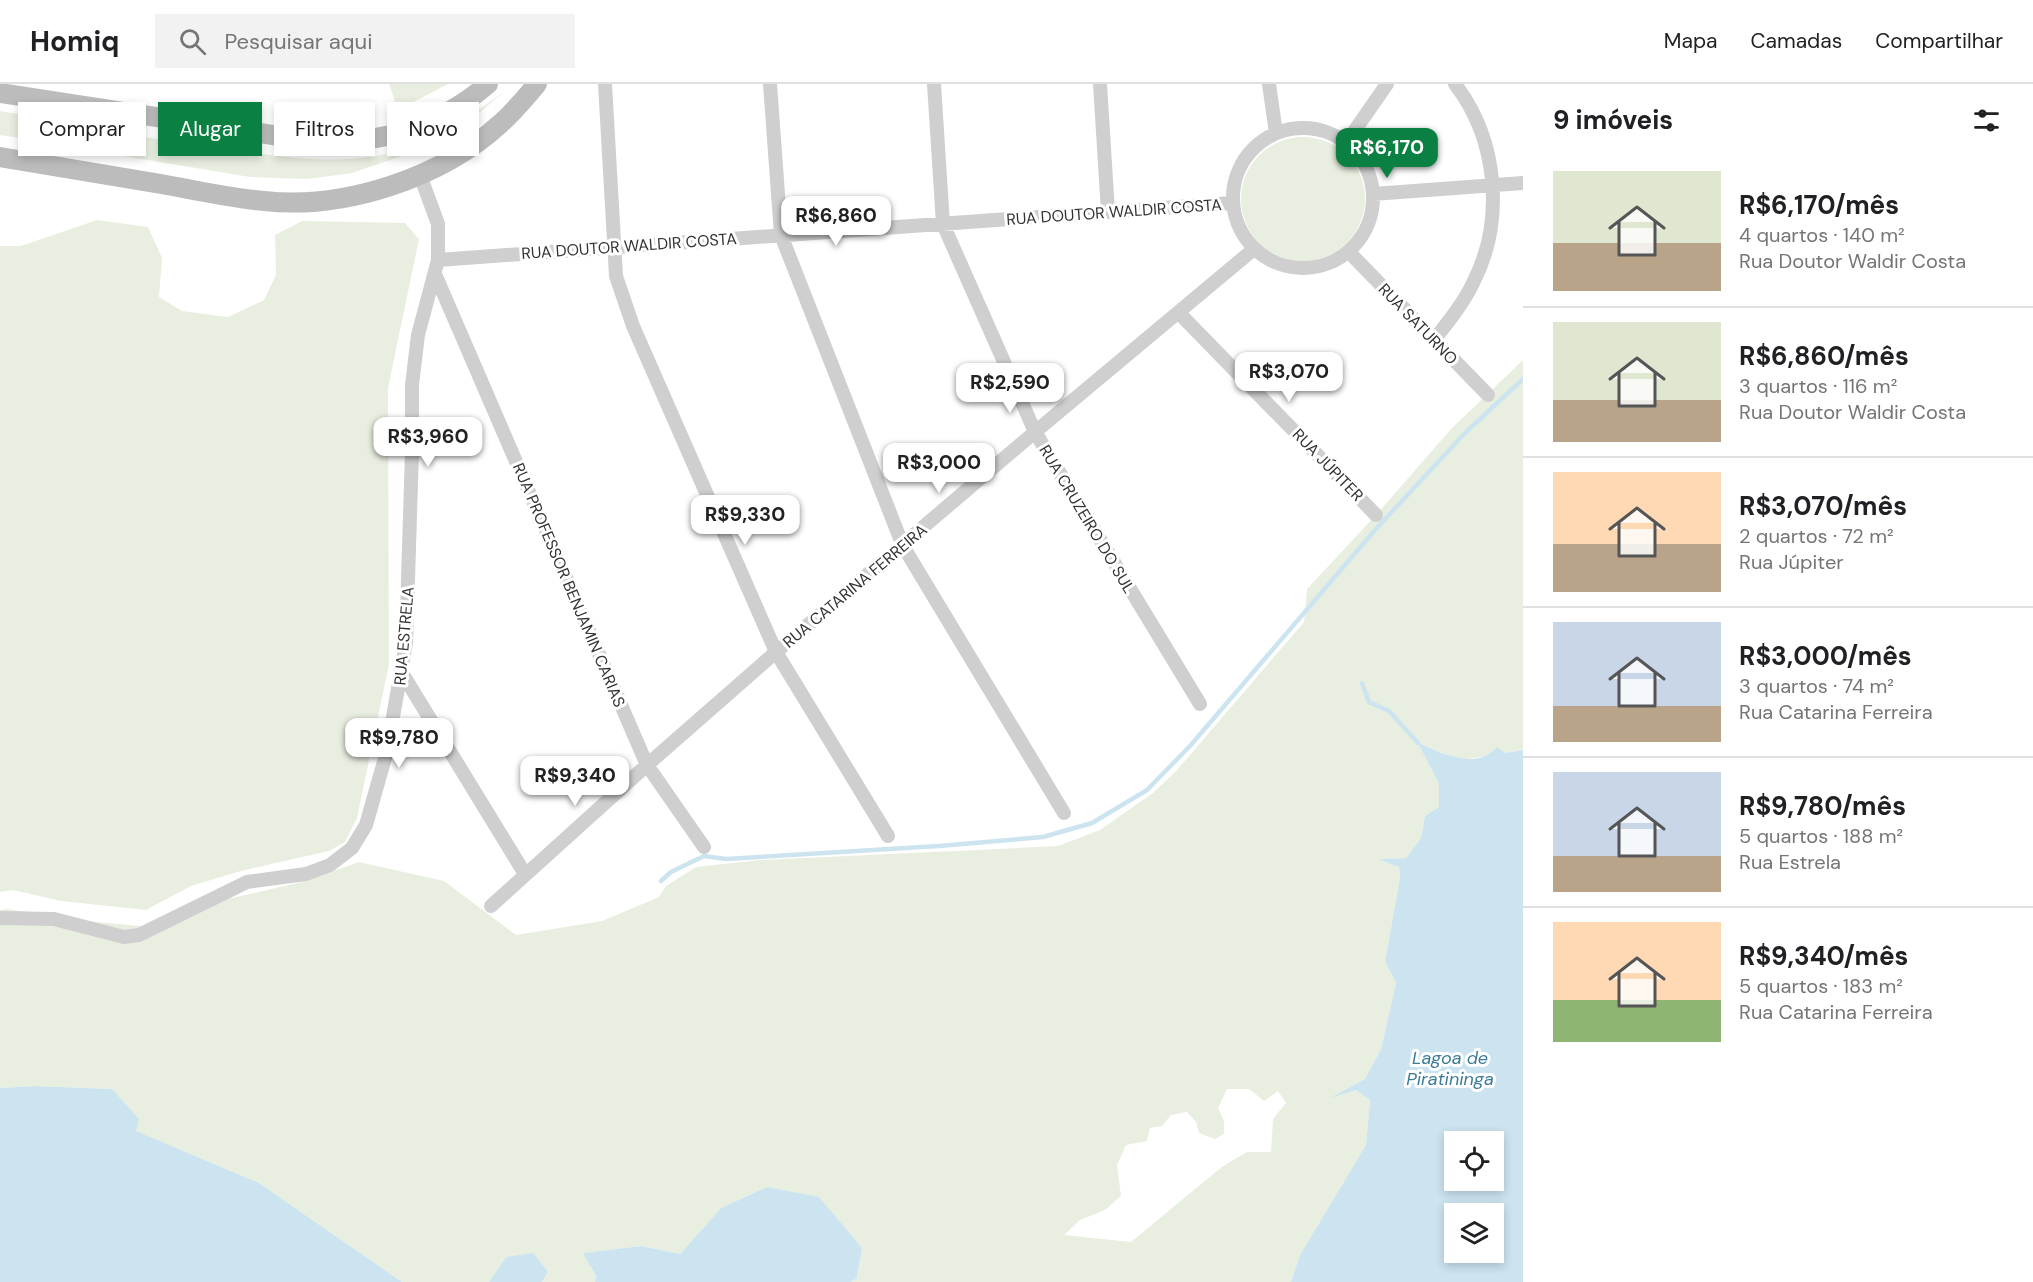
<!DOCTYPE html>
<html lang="pt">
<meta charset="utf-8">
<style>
body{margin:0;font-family:"DM Sans",sans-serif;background:#f2f2f2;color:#202124;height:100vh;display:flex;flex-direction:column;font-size:22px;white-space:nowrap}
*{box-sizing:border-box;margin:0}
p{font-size:20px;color:#757577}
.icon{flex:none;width:33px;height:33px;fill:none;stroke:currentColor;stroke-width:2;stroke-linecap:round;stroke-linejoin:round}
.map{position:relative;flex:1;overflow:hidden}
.details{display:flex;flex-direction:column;background:#fff;width:510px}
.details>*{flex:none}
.top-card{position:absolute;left:18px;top:18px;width:570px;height:54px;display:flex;gap:12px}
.fabs{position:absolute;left:1444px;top:1047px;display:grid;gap:12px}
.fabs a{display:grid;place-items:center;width:60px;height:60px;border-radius:0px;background:#fff;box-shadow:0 3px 9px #0003;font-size:30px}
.price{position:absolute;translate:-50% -51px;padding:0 14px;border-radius:12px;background:#fff;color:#222;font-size:20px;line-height:39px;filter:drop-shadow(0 2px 3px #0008)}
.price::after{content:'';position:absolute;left:50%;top:36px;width:18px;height:14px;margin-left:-9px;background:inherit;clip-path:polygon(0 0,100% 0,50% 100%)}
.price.selected{background:#0b8043;color:#fff}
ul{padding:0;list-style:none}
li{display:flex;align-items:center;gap:18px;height:150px;padding:0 30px}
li+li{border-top:2px solid #e0e0e0}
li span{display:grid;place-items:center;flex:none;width:168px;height:120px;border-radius:0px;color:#555}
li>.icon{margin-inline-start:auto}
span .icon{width:72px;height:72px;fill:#fffc;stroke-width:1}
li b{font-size:26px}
h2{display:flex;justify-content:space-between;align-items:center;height:72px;padding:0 30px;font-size:26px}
.pill{padding:0 21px;border-radius:0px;background:#fff;box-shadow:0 3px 9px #0003;font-size:21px;line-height:54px}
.pill.selected{background:#0b8043;color:#fff}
header{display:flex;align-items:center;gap:36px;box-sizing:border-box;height:84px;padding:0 30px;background:#fff;border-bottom:2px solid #e0e0e0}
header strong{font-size:28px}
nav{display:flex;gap:33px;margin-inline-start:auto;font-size:21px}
.search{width:420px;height:54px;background:#f2f2f2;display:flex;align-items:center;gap:15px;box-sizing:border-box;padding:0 21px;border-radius:0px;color:#757577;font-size:22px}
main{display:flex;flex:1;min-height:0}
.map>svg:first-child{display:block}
.green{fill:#e9efe0;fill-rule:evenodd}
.water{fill:#cce4ef;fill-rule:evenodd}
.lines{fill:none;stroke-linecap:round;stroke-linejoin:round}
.stream{stroke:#cce4ef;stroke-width:4.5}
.street{stroke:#cfcfcf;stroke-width:14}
.secondary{stroke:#bcbcbc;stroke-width:20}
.labels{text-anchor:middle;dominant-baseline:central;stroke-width:6;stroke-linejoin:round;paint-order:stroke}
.street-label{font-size:16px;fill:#323232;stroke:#fff}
.water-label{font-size:18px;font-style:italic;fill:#3b7c99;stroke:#fff}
</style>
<header>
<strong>Homiq</strong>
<div class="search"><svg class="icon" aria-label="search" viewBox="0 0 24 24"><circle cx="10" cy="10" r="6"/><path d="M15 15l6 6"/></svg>Pesquisar aqui</div>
<nav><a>Mapa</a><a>Camadas</a><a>Compartilhar</a></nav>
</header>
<main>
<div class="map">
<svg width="1523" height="1198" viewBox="0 0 1523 1198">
<rect width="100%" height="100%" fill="#fff"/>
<path class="green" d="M389,0H448L398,26Z
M504,8L456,48L420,66L352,89L307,95L250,93L123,72L117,65V57L124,50C160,55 197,61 233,66C298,75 355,84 418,61C450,49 476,27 504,8Z
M0,27L89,42C94,52 94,55 88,65L0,51Z
M1241 115a62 62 0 1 1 124 0a62 62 0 1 1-124 0Z
M97,136L148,143L162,174L159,213L182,227L228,233L264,216L276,191L275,151L302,137L405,139L419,155L388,304L389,580L357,734L345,758L329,767L241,787L191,802L146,826L61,817L13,806L0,808V162H21Z
M1523,276V666L1462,676L1419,660L1439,700V723L1425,732L1421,754L1406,774L1381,775L1399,783L1400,793L1385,878L1396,899L1381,965L1365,995L1334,1012L1356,1006L1370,1016L1366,1061L1300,1171L1291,1198H851L857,1194L862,1164L819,1114L767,1103L721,1124L680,1170L641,1162L584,1169L596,1193L595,1198H542L548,1188L506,1173L489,1198H402L259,1099L135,1047L112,1005L34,1002L0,1004V826L7,825L96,838L152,843L192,823L302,798L359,778L444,797L516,851L602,837L659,813L666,802L696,783L761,776L1058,762L1100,746L1153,709L1177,686L1304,538L1307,505L1376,431L1451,345ZM1227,1005H1249L1264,1017L1278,1007L1286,1019L1273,1035L1271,1068H1247L1223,1082L1131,1158L1064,1151L1080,1136L1105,1126L1121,1112L1117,1081L1126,1061L1147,1057L1150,1044L1162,1042L1171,1031L1187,1028L1196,1038L1199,1049L1215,1055L1224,1050V1037L1218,1024Z"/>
<path class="water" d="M1418,659C1442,669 1476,687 1497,663L1505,669L1523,666V1198H1291L1300,1171L1366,1061L1370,1016L1356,1006L1330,1014L1365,995L1381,965L1396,899L1385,878L1400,793L1399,783L1379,775L1406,774L1421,754L1425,732L1439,723V700ZM1455,1058H1494V1096H1455ZM1455,1130H1494V1168H1455Z
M34,1002L112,1005L139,1035L136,1047L259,1099L402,1198H0V1004Z
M767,1103L819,1113L862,1164L857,1194L851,1198H595L596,1192L583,1169L641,1162L680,1170L721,1124Z
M533,1169L548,1188L542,1198H489L506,1173Z"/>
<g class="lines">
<path class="stream" d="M1362,599L1369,618L1389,627L1418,659
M661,797L671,788L704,772L726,775L939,762L1043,753L1092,739L1147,706L1190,662L1375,446L1465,349L1523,295"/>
<path class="street" d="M605,0L616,192L633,242L776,568L888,752
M770,0L781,151L903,462L1064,729
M934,0L943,140L1035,348L1200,620
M1100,0L1108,128
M1269,0L1276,49
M1233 114a70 70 0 1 1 140 0a70 70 0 1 1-140 0Z
M1346,59L1387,0
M1373,110L1523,99
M1349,168L1488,311
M438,176L1232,119
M435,190L647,681L704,763
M1179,229L1376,431
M1434,256C1448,238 1463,220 1473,199C1505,137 1498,56 1455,0
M402,589L525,790
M491,822L647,681L776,568L1035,348L1254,165
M0,834L54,835L124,853L139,851L247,798L306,790L330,781L352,764L366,741L387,667L406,559L412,368V301L418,251L438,176V140L420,91"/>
<path class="secondary" d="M0,9L292,54C320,57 348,59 376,54C416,48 458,26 488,0
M0,73C54,82 108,91 161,100C195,106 230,114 264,117C344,126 441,94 500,40C514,28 525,14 537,0"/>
</g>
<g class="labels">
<g class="street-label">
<text transform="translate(1114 128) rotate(-4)">RUA DOUTOR WALDIR COSTA</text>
<text transform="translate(629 162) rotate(-4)">RUA DOUTOR WALDIR COSTA</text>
<text transform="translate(1418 240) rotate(46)">RUA SATURNO</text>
<text transform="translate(1328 381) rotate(46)">RUA JÚPITER</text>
<text transform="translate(1087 435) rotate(59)">RUA CRUZEIRO DO SUL</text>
<text transform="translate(569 501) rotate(67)">RUA PROFESSOR BENJAMIN CARIAS</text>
<text transform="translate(855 502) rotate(-40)">RUA CATARINA FERREIRA</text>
<text transform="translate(404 552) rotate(-85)">RUA ESTRELA</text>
</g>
<g class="water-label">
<text x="1450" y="974">Lagoa de<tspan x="1450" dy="21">Piratininga</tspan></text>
</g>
</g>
</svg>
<div class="fabs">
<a><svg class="icon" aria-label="locate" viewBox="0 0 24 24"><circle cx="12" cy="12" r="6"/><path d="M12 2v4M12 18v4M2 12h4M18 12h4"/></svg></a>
<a><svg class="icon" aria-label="layers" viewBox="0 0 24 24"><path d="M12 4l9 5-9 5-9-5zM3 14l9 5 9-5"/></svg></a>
</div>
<b class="price selected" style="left:1387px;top:95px">R$6,170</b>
<b class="price" style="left:836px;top:163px">R$6,860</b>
<b class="price" style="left:1289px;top:319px">R$3,070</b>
<b class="price" style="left:1010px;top:330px">R$2,590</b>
<b class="price" style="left:428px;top:384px">R$3,960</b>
<b class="price" style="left:939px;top:410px">R$3,000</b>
<b class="price" style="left:745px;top:462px">R$9,330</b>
<b class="price" style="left:399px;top:685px">R$9,780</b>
<b class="price" style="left:575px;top:723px">R$9,340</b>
<div class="top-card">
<a class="pill">Comprar</a>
<a class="pill selected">Alugar</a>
<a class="pill">Filtros</a>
<a class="pill">Novo</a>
</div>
</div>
<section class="details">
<h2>9 imóveis<svg class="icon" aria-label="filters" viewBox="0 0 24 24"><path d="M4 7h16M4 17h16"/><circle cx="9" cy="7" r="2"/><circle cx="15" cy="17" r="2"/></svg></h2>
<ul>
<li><span style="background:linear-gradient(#dfe7d0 60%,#b9a48a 0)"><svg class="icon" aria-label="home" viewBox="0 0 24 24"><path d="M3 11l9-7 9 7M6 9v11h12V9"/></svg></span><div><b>R$6,170/mês</b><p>4 quartos · 140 m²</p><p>Rua Doutor Waldir Costa</p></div></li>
<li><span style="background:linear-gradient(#dfe7d0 65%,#b9a48a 0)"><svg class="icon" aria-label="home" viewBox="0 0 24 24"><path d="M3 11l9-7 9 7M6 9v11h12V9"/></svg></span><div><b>R$6,860/mês</b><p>3 quartos · 116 m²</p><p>Rua Doutor Waldir Costa</p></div></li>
<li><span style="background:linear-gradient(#ffd9b3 60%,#b9a48a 0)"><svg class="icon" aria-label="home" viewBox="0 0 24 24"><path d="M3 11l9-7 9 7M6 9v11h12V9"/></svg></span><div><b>R$3,070/mês</b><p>2 quartos · 72 m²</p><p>Rua Júpiter</p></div></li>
<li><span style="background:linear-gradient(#c9d6e8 70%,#b9a48a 0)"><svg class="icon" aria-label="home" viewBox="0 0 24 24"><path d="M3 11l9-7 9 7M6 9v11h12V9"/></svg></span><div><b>R$3,000/mês</b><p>3 quartos · 74 m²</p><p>Rua Catarina Ferreira</p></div></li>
<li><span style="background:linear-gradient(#c9d6e8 70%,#b9a48a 0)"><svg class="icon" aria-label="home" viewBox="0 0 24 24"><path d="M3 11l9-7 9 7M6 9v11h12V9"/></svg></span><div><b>R$9,780/mês</b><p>5 quartos · 188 m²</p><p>Rua Estrela</p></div></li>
<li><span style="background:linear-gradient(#ffd9b3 65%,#8fb573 0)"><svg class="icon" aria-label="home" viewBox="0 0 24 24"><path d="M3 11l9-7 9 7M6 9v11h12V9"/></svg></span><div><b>R$9,340/mês</b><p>5 quartos · 183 m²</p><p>Rua Catarina Ferreira</p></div></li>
</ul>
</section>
</main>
